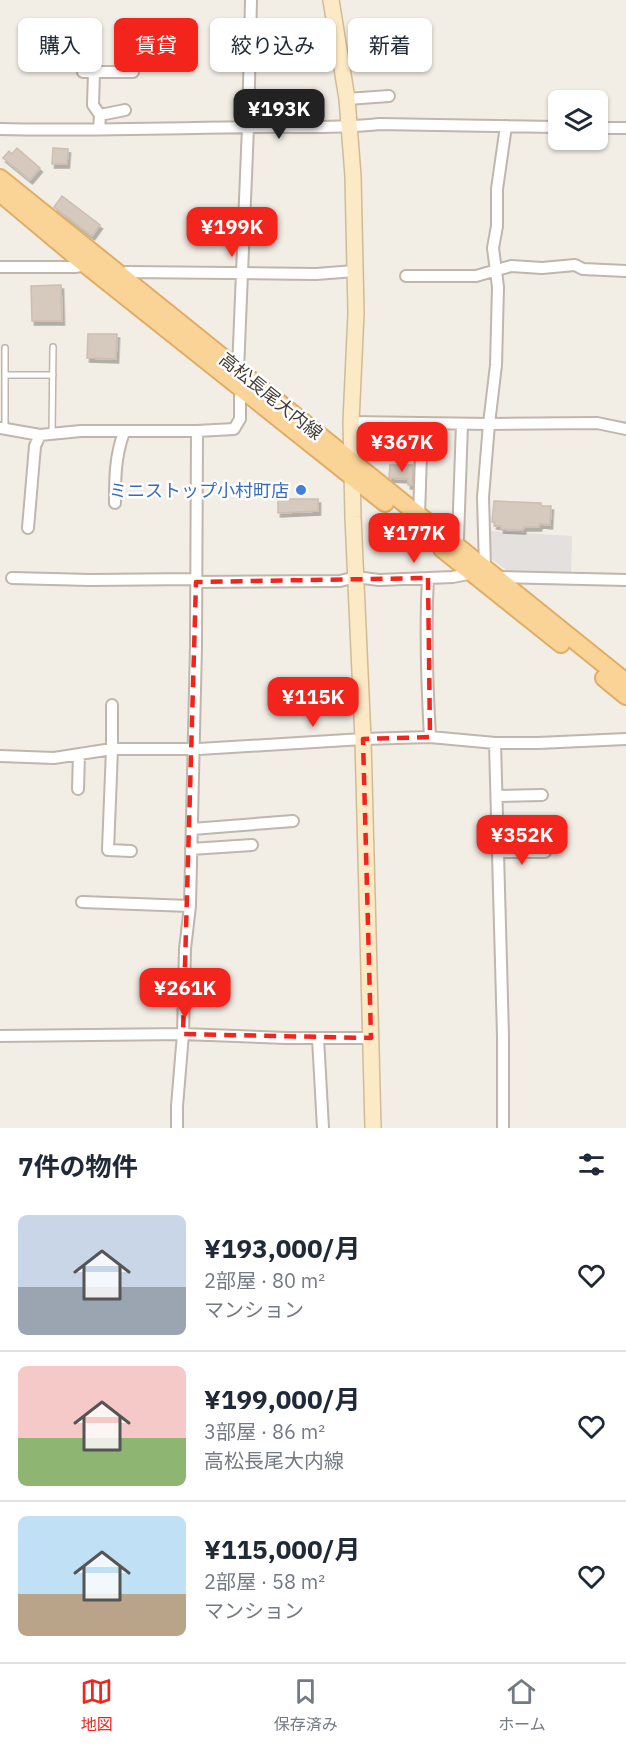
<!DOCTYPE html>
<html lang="ja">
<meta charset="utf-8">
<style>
body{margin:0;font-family:"IBM Plex Sans","Noto Sans JP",sans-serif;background:#f2f2f3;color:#1f2937;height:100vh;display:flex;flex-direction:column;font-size:22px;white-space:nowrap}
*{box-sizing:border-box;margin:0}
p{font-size:20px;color:#747a83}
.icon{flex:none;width:33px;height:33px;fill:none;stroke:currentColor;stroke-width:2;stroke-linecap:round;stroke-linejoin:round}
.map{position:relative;height:1128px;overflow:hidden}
.details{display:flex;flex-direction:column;background:#fff;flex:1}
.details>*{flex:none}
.hud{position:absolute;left:18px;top:18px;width:591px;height:54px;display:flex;gap:12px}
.controls{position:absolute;left:548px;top:90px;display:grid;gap:12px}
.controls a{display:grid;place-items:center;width:60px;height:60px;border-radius:9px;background:#fff;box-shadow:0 2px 4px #0004;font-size:30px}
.price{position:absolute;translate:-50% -51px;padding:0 14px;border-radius:12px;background:#f2241c;color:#fff;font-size:20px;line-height:39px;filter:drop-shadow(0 2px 3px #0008)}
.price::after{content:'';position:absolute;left:50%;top:36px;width:18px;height:14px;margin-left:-9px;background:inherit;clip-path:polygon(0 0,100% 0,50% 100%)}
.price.current{background:#222;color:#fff}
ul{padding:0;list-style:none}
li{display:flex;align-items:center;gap:18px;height:150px;padding:0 18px}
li+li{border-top:2px solid #e0e1e3}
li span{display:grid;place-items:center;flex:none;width:168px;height:120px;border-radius:9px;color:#555}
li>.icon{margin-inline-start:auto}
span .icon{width:72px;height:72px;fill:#fffc;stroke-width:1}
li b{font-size:26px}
h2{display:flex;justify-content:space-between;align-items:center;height:72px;padding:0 18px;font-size:26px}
.tag{padding:0 21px;border-radius:9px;background:#fff;box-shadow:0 2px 4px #0004;font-size:21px;line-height:54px}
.tag.current{background:#f2241c;color:#fff}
.tab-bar{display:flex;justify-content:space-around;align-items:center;height:84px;border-top:2px solid #e0e1e3;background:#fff;font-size:16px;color:#747a83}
.tab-bar a{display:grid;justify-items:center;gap:3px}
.tab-bar .current{color:#f2241c}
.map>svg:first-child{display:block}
.parking{fill:#e3e0dd}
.building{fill:#d6cabe;stroke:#cebeaf;stroke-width:1.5;filter:url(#shadow)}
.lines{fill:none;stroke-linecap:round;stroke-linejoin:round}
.lane-casing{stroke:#c0b6ab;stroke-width:8}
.street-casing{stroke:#c0b6ab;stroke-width:14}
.secondary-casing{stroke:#d1bb97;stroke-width:18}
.primary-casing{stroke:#dfad66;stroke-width:20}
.lane{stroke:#fff;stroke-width:5}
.street{stroke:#fff;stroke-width:10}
.secondary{stroke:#fce9c5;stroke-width:15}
.primary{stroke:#fad396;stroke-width:16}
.marked{fill:none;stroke:#f2241c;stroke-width:4.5;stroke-dasharray:12 8;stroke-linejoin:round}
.shop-dot{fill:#3f7fe0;stroke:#fff;stroke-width:2}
.labels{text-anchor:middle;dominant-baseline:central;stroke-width:5;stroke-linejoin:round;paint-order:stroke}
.street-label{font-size:18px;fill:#443d35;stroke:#fff}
.shop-label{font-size:18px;fill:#366cbe;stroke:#fff;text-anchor:end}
</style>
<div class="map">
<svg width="626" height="1128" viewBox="0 0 626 1128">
<defs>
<filter id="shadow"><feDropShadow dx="2.5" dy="4" stdDeviation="0" flood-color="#0004"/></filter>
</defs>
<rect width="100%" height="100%" fill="#f2ede5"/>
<path class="parking" d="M490,531L572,536L571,575L512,574L490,558Z"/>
<path class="building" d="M17,148L40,168L30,180L3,158L9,151L12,154Z
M53,148L68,149L67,164H52Z
M62,196L100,225L92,236L54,207Z
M61,285L62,321H32L31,286Z
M88,334H117L116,359L87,358Z
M390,465H413L412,485H408V479L389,478Z
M278,499H318V511L278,513Z
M494,501L541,503V506H551L550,525L540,524L539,527H524L523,530L501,529V526L494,525L495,522H492Z"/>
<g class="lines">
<g class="lane-casing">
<path id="lane" d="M5,348V429
M5,375H53
M52,434L53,347"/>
</g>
<g class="street-casing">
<path id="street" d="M83,72H133
M94,72L93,105L100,115L99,129
M347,99L389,96
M100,115L125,110
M597,128H626
M0,129C85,131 171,128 256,127C297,126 338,129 379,124L558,127
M0,267H75L86,265
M121,276L127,272L316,274L355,271
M406,276H476L511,266L542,268L575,265L583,269L626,271
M238,370L248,127L251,0
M351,422L489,424L597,423L626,429
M0,428L40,435L81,431H197L234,429L240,419V397L246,388
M115,503C115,477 115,457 124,432
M419,516L422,423
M28,528L35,446L40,435
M458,538L462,424
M485,568L483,497L489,424L496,365L498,287L493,248L497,226V189L506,126
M496,577L626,580
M12,578L90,580L196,579
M428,578C425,631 427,684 430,737
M196,582L340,581L356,577L379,580L453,577L473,573
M112,705V749L108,850L131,851
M495,743L503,1036V1128
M0,756L54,758L112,749H199L363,739L430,737L495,743H538L626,739
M78,789L79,754
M497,796L542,795
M192,829L293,821
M191,849L252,845
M498,852H545
M82,902L190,906
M0,1036L183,1034L286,1038H371
M318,1038L323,1128
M177,1128V1106L183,1034L185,949L190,906L196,646L197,431"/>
</g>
<g class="secondary-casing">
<path id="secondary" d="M331,0L347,99L353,176L356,313L351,422L353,517L363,739L373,1128"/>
</g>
<g class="primary-casing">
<path id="primary" d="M0,178L626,682
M0,193L86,265L385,503
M442,549L561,644
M604,678L626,696"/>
</g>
<use href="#lane" class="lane"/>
<use href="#street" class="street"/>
<use href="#secondary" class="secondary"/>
<use href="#primary" class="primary"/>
</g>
<path class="marked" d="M428,578L430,737L363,739L371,1038L183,1034L196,582Z"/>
<circle class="shop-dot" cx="301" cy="490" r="6"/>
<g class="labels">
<g class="street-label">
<text transform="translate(271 396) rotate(39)">高松長尾大内線</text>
</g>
<g class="shop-label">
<text x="289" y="490">ミニストップ小村町店</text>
</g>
</g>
</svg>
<div class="controls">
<a><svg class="icon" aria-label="layers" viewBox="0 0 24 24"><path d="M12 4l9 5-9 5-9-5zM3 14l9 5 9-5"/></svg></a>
</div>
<b class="price current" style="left:279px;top:140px">¥193K</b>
<b class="price" style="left:232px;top:258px">¥199K</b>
<b class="price" style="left:402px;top:473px">¥367K</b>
<b class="price" style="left:414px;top:564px">¥177K</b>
<b class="price" style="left:313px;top:728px">¥115K</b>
<b class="price" style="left:522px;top:866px">¥352K</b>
<b class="price" style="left:185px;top:1019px">¥261K</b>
<div class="hud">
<a class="tag">購入</a>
<a class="tag current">賃貸</a>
<a class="tag">絞り込み</a>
<a class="tag">新着</a>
</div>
</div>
<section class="details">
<h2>7件の物件<svg class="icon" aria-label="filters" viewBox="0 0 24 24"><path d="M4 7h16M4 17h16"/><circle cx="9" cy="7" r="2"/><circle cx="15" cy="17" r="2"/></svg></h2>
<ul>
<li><span style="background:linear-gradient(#c9d6e8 60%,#9aa5b1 0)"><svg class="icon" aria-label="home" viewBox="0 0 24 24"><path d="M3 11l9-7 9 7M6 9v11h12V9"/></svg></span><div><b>¥193,000/月</b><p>2部屋 · 80 m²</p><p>マンション</p></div><svg class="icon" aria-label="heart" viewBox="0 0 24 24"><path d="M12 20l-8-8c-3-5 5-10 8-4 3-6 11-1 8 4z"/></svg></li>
<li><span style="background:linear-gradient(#f6c9c9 60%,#8fb573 0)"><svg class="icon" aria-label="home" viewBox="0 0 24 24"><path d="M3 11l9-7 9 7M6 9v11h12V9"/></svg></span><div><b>¥199,000/月</b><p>3部屋 · 86 m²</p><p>高松長尾大内線</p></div><svg class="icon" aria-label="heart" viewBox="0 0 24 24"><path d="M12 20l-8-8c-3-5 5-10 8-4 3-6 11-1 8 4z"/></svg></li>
<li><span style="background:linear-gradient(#bfe0f5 65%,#b9a48a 0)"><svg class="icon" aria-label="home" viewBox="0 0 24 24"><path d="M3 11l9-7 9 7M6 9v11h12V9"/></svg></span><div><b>¥115,000/月</b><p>2部屋 · 58 m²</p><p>マンション</p></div><svg class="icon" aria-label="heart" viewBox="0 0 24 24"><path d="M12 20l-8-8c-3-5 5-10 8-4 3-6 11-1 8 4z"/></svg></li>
</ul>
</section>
<nav class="tab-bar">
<a class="current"><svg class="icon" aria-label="map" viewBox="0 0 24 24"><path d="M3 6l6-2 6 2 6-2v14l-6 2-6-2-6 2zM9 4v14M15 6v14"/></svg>地図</a>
<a><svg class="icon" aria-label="saved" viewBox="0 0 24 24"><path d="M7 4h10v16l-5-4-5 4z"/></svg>保存済み</a>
<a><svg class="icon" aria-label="home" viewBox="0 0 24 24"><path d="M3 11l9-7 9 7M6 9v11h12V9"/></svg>ホーム</a>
</nav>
